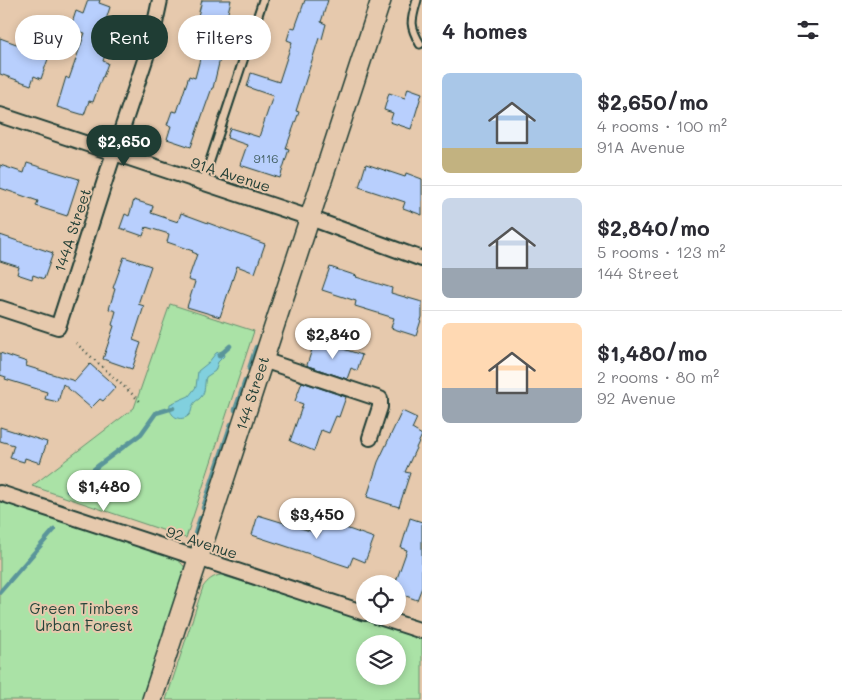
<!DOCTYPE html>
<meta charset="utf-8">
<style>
body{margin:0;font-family:Mali,sans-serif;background:#f7f7f7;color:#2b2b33;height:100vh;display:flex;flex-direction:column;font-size:19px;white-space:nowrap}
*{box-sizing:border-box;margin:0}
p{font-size:16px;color:#7c7c81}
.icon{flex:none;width:28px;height:28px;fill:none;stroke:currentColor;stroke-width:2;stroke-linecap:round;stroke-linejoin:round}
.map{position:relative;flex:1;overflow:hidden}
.drawer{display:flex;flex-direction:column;background:#fff;width:420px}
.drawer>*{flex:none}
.banner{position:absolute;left:15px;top:15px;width:331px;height:45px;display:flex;gap:10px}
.tools{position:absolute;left:356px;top:575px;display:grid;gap:10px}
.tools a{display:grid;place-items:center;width:50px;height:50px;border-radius:50%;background:#fff;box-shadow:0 2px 8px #0003;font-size:25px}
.price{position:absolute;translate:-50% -42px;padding:0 11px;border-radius:18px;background:#fff;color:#222;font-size:16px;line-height:32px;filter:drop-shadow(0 1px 2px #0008)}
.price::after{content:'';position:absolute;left:50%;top:30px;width:15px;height:11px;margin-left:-8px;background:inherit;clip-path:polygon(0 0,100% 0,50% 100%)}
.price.on{background:#1f3d34;color:#fff}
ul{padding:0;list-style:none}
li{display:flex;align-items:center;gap:15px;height:125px;padding:0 20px}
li+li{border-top:1px solid #e1e1e2}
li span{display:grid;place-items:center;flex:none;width:140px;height:100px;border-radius:8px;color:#555}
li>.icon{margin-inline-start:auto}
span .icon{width:60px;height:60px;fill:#fffc;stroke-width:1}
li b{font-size:21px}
h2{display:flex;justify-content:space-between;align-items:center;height:60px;padding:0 20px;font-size:21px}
.pill{padding:0 18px;border-radius:22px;background:#fff;box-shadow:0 2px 8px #0003;font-size:18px;line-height:45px}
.pill.on{background:#1f3d34;color:#fff}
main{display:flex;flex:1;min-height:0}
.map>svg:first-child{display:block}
.green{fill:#aae2a6;stroke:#64906d;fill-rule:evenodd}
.water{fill:#81d0de;stroke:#5a959a}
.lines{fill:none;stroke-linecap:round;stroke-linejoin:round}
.stream{stroke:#5a959a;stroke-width:4.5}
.building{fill:#b8cffd;stroke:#1f3d34}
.service-casing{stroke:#1f3d34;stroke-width:11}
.minor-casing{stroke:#1f3d34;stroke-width:18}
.secondary-casing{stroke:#1f3d34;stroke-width:22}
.path{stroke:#1f3d34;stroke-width:2.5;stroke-dasharray:1 4;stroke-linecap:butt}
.service{stroke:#e6c9ad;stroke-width:7}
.minor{stroke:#e6c9ad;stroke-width:14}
.secondary{stroke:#e6c9ad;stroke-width:19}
.labels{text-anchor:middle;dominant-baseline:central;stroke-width:4;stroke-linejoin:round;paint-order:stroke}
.number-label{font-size:12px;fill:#456266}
.street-label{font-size:15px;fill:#1f3d34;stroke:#e6c9ad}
.park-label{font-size:15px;fill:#26453a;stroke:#e6c9ad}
</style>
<main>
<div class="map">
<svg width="422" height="700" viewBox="0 0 422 700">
<rect width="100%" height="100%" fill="#e6c9ad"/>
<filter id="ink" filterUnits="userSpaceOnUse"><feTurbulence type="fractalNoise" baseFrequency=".02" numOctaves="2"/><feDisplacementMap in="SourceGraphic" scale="10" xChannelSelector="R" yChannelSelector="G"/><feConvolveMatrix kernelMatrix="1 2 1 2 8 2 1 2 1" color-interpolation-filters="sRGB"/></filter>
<g filter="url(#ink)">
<path class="green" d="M170,304L254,331L186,538L32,486L134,408Z
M0,500L170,556C178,560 184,564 187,572L148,700H0Z
M221,575L422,639V700H166L203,587C208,580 213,576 221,575ZM365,644H398V676H365Z"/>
<path class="water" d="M222,351L223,353L224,356L218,362L215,371L206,377C204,384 206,391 201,397C199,400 194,401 193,405C191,409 192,413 188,416C178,423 168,414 170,404L189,396L196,387L198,371L208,363L216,353Z"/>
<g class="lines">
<path class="stream" d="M219,356L230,346
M249,369L256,347
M235,410L245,381
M68,491L99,465L141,434L156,413L173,408
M203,508L231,424
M195,534L200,518
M0,592L54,530"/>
</g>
<path class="building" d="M88,0H100L99,3L110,7L105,23L114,26L103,61L108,63L103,77H102L93,102L89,101L84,115L57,107L66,77L69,79L85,33L70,29L76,11L83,14Z
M202,0H231L222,37L225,38L213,88H212L191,147L167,139L171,126L167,125L172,111L177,112L189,76L195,78L202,51L190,48Z
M305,0H328L321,22L326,24L322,39L319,38L296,111L299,112L286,148L289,149L280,178L240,165L247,145L227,138L230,128L259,137L273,96L247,87L251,73L279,82L292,42L287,40L291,27L295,28Z
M0,38L49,56L41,79L34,76L31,85L0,74Z
M408,88L422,93L411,129L390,122L393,113L384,110L389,93L405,98Z
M27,163L79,179L67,216L36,206L38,201L0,188V165L24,173Z
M366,164L405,177L406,173L422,179V215L403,208L405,202L359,187Z
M134,200L153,206L151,213L178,222L181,213L265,244L255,273L237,266L220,317L187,307L195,282L188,280L197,254L192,252L193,251L167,242L169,234L146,227L143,236L120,228L125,214L129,216Z
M0,235L53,253L44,279L33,275L32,279L17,274L19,267L0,261Z
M124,257L151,266L138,304L144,306L133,340L141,343L132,369L103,359L114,326L112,325L116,311L109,309L115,289L113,288Z
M330,267L357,276L356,277L392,288L391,293L422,302V317L416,336L391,328L394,318L355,306L356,301L322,290Z
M315,340L362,355L357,371L351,368L347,379L308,366L307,365Z
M0,353L27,362L26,366L75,381L90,364L116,387L103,401L100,399L91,408L63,384L58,402L45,399L47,392L5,379L6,377L0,375Z
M302,382L346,397L339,417L336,416L329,433L321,430L314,451L290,441L303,404L295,401Z
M402,411L417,418L412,429L422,435L405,472L410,473L399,507L367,497L378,462Z
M0,427L47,442L40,463L25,458L24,462L10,458L14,445L0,441Z
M258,515L320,534L323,520L374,538L365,562L353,557L349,567L252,535Z
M410,518L422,522V587L417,600L398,593V584H395L407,550L401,548Z"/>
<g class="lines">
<g class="service-casing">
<path id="service" d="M417,0C411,21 409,25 420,44
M203,182L263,0"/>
</g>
<g class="minor-casing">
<path id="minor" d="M0,115L310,218L422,259
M0,308L58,327L109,168L145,60L152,37L160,0
M263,360L380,399V407L370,438
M0,493L365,613
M376,616L422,631"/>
</g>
<g class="secondary-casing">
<path id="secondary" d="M152,700L381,0"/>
</g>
<path class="path" d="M76,343L142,403"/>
<use href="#service" class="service"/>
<use href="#minor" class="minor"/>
<use href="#secondary" class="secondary"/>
</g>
</g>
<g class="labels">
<g class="number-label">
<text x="266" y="158">9116</text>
</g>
<g class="street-label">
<text transform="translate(231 174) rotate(18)">91A Avenue</text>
<text transform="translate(72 230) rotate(-72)">144A Street</text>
<text transform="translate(252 393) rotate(-72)">144 Street</text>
<text transform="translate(202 542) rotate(18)">92 Avenue</text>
</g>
<g class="park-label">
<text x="84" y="608">Green Timbers<tspan x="84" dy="17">Urban Forest</tspan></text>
</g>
</g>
</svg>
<div class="tools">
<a><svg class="icon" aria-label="locate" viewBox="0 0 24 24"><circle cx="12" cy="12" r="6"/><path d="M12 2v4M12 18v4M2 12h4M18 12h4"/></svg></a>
<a><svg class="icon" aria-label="layers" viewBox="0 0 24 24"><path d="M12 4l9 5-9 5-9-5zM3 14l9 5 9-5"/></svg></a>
</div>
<b class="price on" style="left:124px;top:167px">$2,650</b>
<b class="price" style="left:333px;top:360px">$2,840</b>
<b class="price" style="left:104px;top:512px">$1,480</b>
<b class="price" style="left:317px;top:540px">$3,450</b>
<div class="banner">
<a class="pill">Buy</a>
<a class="pill on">Rent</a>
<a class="pill">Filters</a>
</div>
</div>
<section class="drawer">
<h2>4 homes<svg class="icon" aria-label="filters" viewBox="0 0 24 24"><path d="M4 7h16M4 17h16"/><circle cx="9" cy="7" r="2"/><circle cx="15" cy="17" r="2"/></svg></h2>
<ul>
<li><span style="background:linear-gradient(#a9c7e8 75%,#c2b280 0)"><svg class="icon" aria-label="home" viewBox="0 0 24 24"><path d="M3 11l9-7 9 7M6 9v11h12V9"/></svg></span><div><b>$2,650/mo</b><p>4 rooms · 100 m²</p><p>91A Avenue</p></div></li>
<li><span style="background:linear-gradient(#c9d6e8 70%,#9aa5b1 0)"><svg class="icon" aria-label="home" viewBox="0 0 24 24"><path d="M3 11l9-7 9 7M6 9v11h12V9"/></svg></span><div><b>$2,840/mo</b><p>5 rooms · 123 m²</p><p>144 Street</p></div></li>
<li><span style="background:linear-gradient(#ffd9b3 65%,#9aa5b1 0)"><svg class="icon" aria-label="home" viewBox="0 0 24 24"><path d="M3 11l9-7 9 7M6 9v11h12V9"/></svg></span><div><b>$1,480/mo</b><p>2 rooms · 80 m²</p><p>92 Avenue</p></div></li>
</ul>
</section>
</main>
